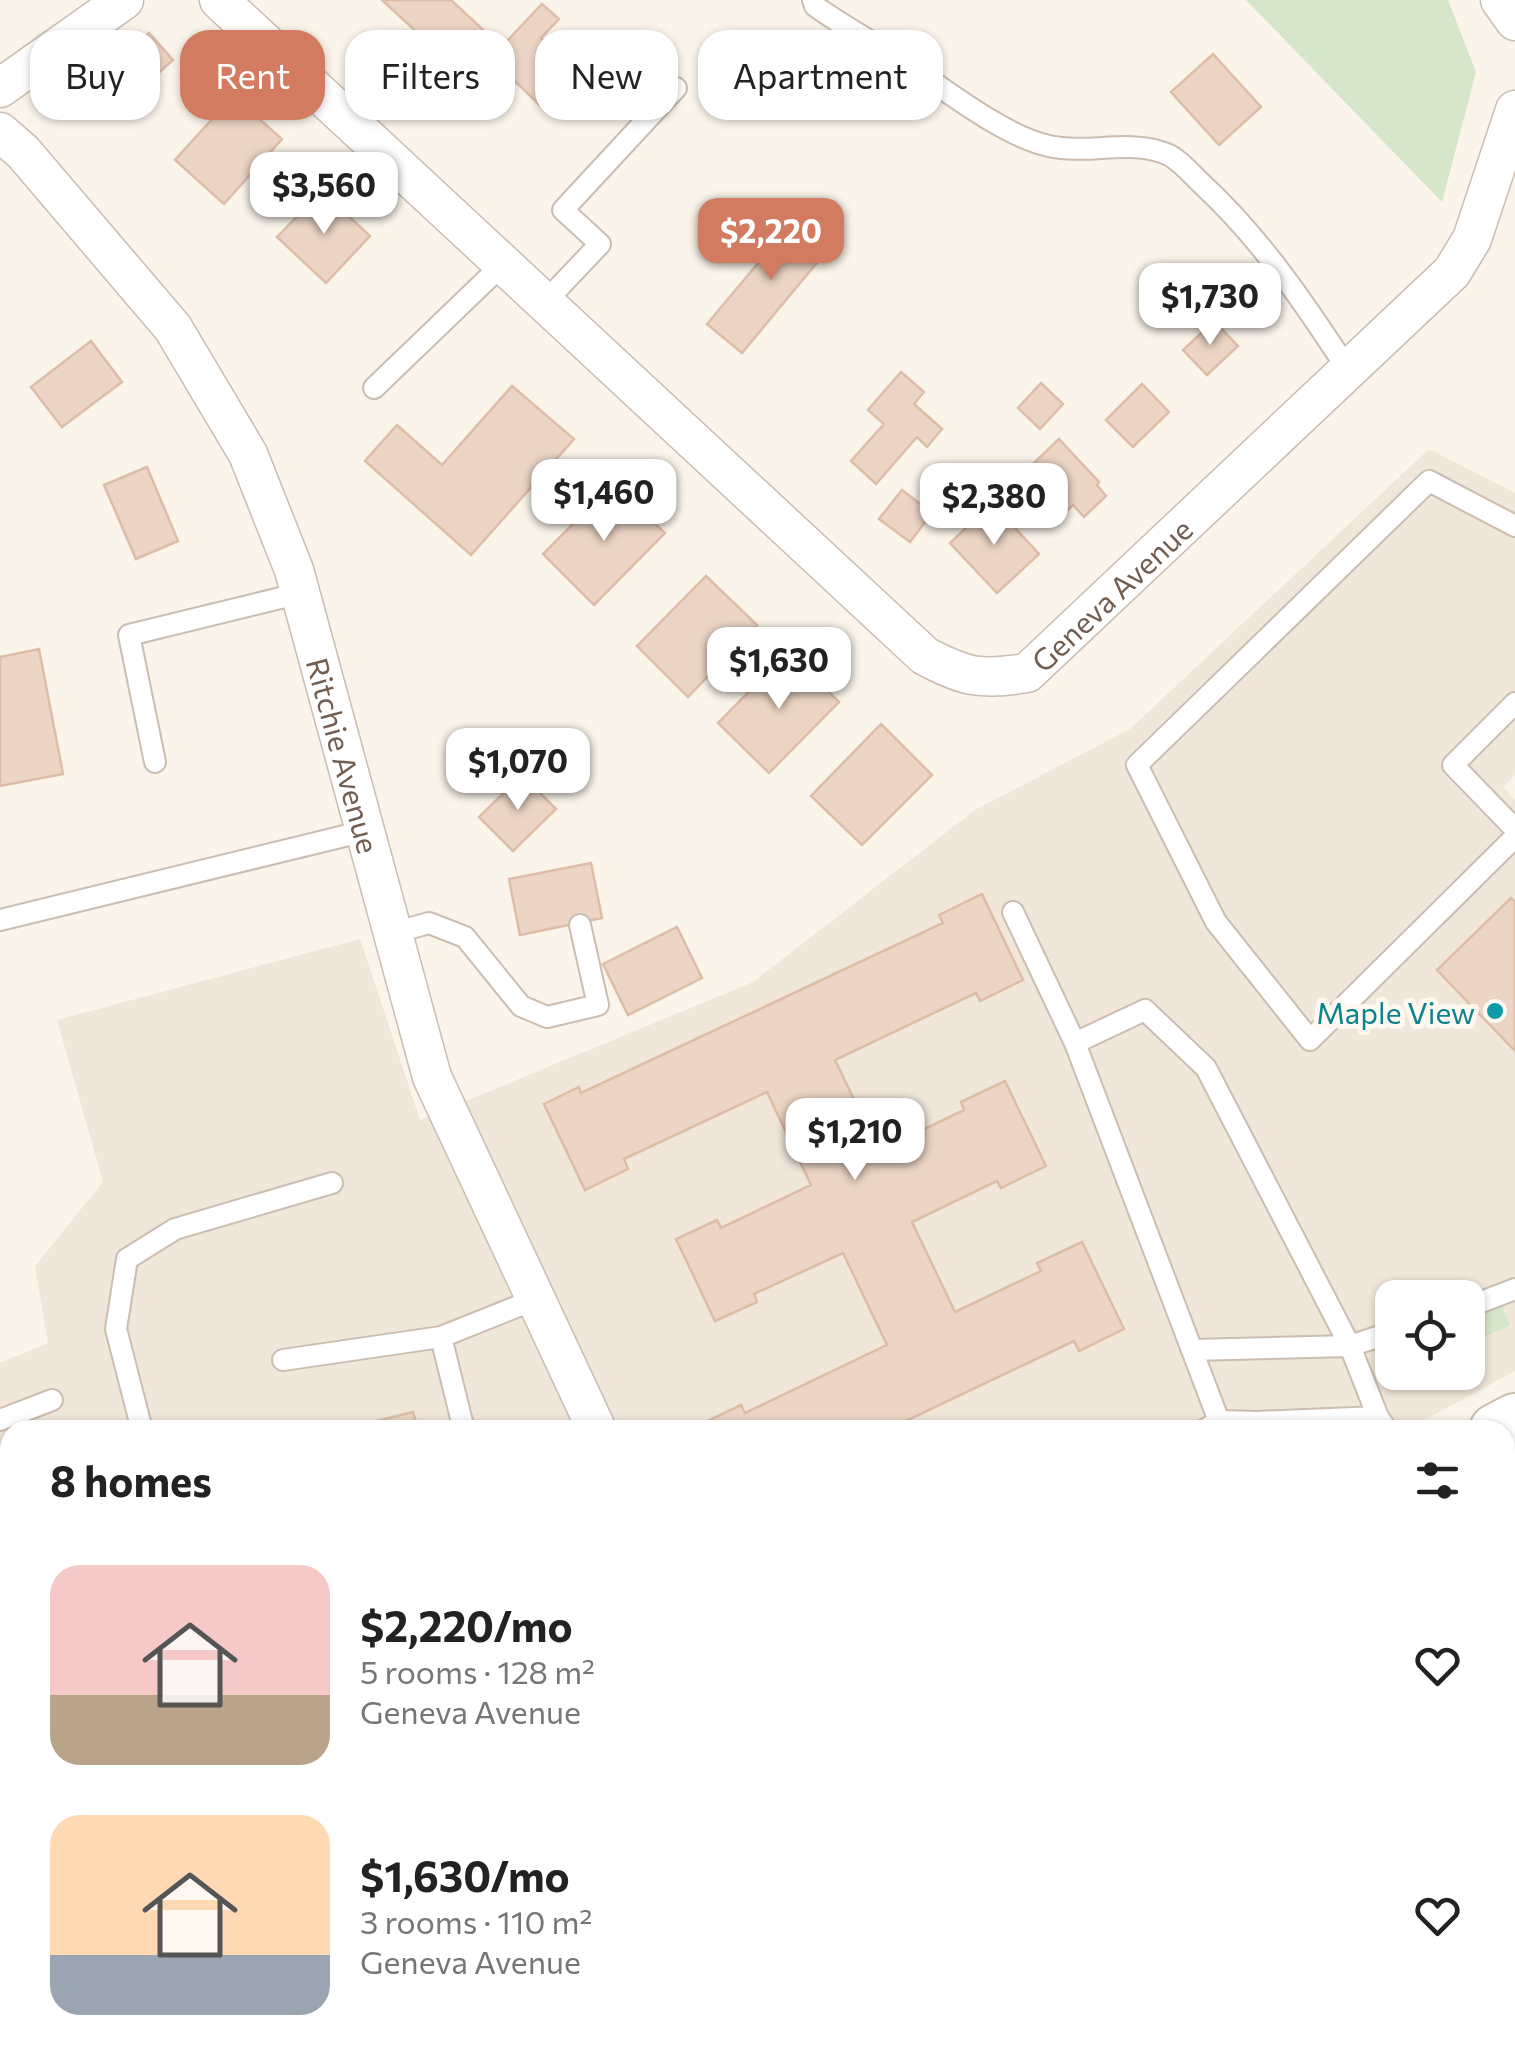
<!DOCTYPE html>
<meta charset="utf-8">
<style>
body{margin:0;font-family:Commissioner,sans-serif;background:#f6f6f6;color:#222;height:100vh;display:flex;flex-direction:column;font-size:38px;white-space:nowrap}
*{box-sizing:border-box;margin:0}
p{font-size:32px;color:#767676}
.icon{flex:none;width:55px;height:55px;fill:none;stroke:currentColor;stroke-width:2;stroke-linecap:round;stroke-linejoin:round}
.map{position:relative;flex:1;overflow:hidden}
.drawer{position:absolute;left:0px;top:1420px;width:1515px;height:642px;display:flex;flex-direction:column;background:#fff;border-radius:30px 30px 0 0;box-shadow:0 2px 8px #0004}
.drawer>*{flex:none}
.hud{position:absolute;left:30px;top:30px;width:1000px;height:90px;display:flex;gap:20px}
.fabs{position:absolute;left:1375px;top:1280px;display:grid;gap:20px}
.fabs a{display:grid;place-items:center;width:110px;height:110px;border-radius:20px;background:#fff;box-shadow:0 2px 8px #0004;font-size:50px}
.price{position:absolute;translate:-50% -85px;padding:0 22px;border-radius:20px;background:#fff;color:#222;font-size:32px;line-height:65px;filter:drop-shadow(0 2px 5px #0008)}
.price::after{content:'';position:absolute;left:50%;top:60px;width:30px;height:22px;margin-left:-15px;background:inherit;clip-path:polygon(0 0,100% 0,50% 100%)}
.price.active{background:#d37b60;color:#fff}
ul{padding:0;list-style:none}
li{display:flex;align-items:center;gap:30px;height:250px;padding:0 50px}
li span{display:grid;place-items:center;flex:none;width:280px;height:200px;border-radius:30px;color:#555}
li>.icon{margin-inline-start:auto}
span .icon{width:120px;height:120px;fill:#fffc;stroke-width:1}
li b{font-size:42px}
h2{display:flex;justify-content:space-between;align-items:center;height:120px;padding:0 50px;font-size:42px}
.tag{padding:0 35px;border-radius:30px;background:#fff;box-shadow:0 2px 8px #0004;font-size:35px;line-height:90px}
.tag.active{background:#d37b60;color:#fff}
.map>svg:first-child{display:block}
.residential{fill:#f1e6da;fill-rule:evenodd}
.green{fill:#d5e6ca}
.building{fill:#ecd5c5;stroke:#dcbda8;stroke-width:2.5}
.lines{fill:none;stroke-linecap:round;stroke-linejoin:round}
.lane-casing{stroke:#cbbdb1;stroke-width:24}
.street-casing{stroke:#cbbdb1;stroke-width:41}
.secondary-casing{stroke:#cdbdaf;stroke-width:56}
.lane{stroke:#fff;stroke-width:20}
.street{stroke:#fff;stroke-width:38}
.secondary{stroke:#fff;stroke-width:52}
.culture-dot{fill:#0f9aa8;stroke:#fdf8f0;stroke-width:4}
.labels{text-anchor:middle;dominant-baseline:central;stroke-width:10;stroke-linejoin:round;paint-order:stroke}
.street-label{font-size:30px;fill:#725d51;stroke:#fdf8f0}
.culture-label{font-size:30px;fill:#0d838f;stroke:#fdf8f0;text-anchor:end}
</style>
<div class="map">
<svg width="1515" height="2062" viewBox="0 0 1515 2062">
<rect width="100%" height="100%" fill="#faf4ea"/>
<path class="residential" d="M1429,449L1515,493V775L1503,787L1515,800V1371L1406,1430H10V1866L0,1859V1363L48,1343L35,1266L103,1182L57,1020L360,939L420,1120L753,982L975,810L1130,729ZM1392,1298H1468V1372H1392Z
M1515,1459V2062H580L588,2052H1505V1464Z
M10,1952V2052L489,2053L481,2062H0V1953Z"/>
<path class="green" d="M1239,0H1448L1476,72L1442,202L1246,0Z
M1502,1306L1510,1325L1468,1344V1322Z"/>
<path class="building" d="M382,0H451L492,38L460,72Z
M542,4L559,19L541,38L582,77L548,113L491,58Z
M149,33L173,60L115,112L91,86Z
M1213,54L1261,107L1219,145L1171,92Z
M233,96L282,139L224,204L175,160Z
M322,191L370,236L326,283L277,237Z
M800,213L835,241L742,353L707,324Z
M1214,321L1238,346L1207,375L1183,350Z
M91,341L122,382L62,427L31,387Z
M901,372L924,392L914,404L942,429L927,447L917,437L876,484L851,461L884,424L868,410Z
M1041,383L1063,404L1040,429L1018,408Z
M1142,384L1169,412L1133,447L1106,420Z
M512,386L574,439L471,555L365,461L397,425L442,465Z
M1059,439L1099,482L1097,485L1106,496L1084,517L1073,505L1058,519L1019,477Z
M147,467L178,541L136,559L104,485Z
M613,484L665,533L594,605L543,554Z
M902,490L932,513L910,542L879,519Z
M992,503L1039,554L997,593L950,543Z
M706,576L757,625L688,697L637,646Z
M39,649L63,774L0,786V657Z
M788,652L839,702L769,773L718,723Z
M881,724L932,775L862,845L811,796Z
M522,775L556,809L513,851L479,817Z
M591,863L602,918L520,935L509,879Z
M982,894L1023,980L980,1001L976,993L835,1060L879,1151L964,1110L961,1102L1005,1081L1046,1166L1001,1188L997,1181L912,1222L955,1312L1041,1271L1037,1263L1082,1242L1124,1329L1079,1351L1074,1341L887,1430H699L697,1426L741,1405L745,1413L887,1345L843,1253L754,1294L757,1302L715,1321L676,1239L717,1220L721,1228L811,1185L767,1092L624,1159L628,1169L585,1190L544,1104L579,1087L581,1093L943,923L939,915Z
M1511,898L1515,902V1051L1437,970Z
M677,927L702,978L628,1015L603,964Z
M413,1412L418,1430H341Z
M10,1447V1616L0,1591V1451Z
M1505,1904L1515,1911V2021L1505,2014Z"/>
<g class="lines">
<g class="lane-casing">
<path id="lane" d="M813,0L815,6C844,27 875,43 905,63C945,89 1003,136 1049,146C1088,155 1132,138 1169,155C1181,161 1193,176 1203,185C1261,239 1305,304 1348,370
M545,302L600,244L563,210L676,88
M374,388L503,264
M1515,526L1429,481L1137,765L1216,922L1310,1040L1515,837
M1515,703L1453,765L1515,829
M155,762L129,635L301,593
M1013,912L1075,1043
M0,920L365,831
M393,933L429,923L465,937L521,1006L547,1017L598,1005L580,925
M1468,1307L1515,1289
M441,1337L464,1430
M1192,1350L1350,1346L1392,1332
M283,1360L441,1337L536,1299
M0,1420L52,1400
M1219,1421L1075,1043L1145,1010L1206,1068L1350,1346L1378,1417L1387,1430
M142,1430L116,1329L127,1259L175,1229L332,1183
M1204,1430L1219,1421L1256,1422L1378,1417
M0,1794L10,1800
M1505,1862L1515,1865
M0,2003L10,2002
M111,2052L117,2062
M375,2052L388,2062
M1369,2052L1376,2062
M737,2062L753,2052"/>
</g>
<g class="street-casing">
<g id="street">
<path id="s1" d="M219,0L925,656C967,678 980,680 1027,673L1452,272L1472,239L1515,110"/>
<path d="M1500,0L1515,21"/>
<path d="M0,88L124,0"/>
<path id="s2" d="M0,132L23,152L173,328L248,454L294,570L432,1077L597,1430"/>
<path d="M1505,1547L1515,1563"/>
</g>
</g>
<g class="secondary-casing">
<path id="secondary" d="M1496,1430L1515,1420
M539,2062L547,2052"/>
</g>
<use href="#lane" class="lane"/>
<use href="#street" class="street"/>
<use href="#secondary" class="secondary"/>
</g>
<circle class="culture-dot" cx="1495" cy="1011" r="10"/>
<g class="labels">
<g class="street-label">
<text stroke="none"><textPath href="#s1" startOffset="1185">Geneva Avenue</textPath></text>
<text stroke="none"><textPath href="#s2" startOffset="725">Ritchie Avenue</textPath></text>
</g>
<g class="culture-label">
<text x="1475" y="1011">Maple View</text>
</g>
</g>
</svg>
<div class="fabs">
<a><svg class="icon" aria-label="locate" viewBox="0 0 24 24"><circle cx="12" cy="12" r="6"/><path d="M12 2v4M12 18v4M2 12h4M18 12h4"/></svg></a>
</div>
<b class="price" style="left:324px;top:237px">$3,560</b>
<b class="price active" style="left:771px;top:283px">$2,220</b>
<b class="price" style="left:1210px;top:348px">$1,730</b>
<b class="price" style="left:604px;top:544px">$1,460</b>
<b class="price" style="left:994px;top:548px">$2,380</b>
<b class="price" style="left:779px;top:712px">$1,630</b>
<b class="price" style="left:518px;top:813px">$1,070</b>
<b class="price" style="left:855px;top:1183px">$1,210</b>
<div class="hud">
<a class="tag">Buy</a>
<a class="tag active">Rent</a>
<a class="tag">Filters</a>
<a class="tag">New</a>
<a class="tag">Apartment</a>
</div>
<section class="drawer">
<h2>8 homes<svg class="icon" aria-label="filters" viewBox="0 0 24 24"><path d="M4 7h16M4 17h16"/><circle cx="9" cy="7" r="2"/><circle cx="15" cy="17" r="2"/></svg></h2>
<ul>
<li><span style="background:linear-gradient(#f6c9c9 65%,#b9a48a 0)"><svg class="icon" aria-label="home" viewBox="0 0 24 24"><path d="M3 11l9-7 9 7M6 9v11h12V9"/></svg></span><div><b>$2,220/mo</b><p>5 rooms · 128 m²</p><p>Geneva Avenue</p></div><svg class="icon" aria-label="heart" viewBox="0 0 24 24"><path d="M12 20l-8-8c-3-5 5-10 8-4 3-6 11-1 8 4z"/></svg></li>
<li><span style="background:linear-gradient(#ffd9b3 70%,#9aa5b1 0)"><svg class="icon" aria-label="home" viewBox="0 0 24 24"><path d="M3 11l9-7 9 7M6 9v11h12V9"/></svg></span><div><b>$1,630/mo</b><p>3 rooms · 110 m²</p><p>Geneva Avenue</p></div><svg class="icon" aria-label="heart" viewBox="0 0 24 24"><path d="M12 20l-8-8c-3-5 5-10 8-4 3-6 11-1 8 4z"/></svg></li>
</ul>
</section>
</div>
